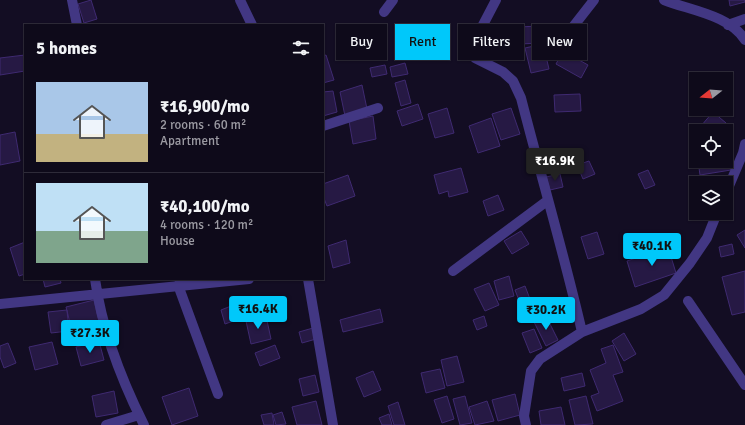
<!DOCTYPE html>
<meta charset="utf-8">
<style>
body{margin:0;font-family:Signika,sans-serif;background:#171323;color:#f1f3f6;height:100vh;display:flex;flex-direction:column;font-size:15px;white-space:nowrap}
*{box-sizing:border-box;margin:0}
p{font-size:13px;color:#9b9aa2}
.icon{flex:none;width:22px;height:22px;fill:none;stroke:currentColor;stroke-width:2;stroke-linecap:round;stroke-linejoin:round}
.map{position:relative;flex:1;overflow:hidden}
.side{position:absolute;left:24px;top:24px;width:300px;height:256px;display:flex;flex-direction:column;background:#0e0a1a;border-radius:0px;box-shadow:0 1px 3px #0004,0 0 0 1px #2e2b39}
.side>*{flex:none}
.guide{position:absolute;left:336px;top:24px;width:349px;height:36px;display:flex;gap:8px}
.needle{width:26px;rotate:253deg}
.fabs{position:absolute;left:689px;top:72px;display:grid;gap:8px}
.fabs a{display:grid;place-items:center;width:44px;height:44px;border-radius:0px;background:#0e0a1a;box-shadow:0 1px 3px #0004,0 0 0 1px #2e2b39;font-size:20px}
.price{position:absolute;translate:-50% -34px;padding:0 9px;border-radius:4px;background:#00c8fa;color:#111;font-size:13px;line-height:26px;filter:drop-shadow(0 1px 2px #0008)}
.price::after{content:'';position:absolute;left:50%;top:24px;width:12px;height:9px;margin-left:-6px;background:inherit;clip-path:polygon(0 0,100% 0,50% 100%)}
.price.on{background:#222;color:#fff}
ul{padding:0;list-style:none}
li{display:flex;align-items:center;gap:12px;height:100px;padding:0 12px}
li+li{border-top:1px solid #2e2b39}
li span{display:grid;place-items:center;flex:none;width:112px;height:80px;border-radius:0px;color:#555}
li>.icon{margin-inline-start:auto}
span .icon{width:48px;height:48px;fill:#fffc;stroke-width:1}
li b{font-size:17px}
h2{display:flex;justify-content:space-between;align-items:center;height:48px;padding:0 12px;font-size:17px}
.tag{padding:0 14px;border-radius:0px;background:#0e0a1a;box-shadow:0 1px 3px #0004,0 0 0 1px #2e2b39;font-size:14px;line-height:36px}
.tag.on{background:#00c8fa;color:#111}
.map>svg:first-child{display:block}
.building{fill:#261944;stroke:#3f2a71}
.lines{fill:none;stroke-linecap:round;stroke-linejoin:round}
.minor{stroke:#423783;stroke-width:10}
</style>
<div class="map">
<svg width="745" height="425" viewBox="0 0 745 425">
<rect width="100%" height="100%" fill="#130d23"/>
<path class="building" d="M91,0L97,19L84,23L78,4Z
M729,0H745V2L730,6Z
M539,26L540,43L520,44L521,57L492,58L491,38L520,37L519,27Z
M543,44L549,69L531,73L525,48Z
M563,51L588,65L581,78L556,64Z
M25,55V71L0,75V58Z
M326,55L334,80L323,83V56Z
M405,63L408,74L392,77L390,67Z
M385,65L387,74L372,77L370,68Z
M405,80L411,103L401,106L395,83Z
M362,85L367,109L345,116L340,92Z
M333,91L337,112L323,116V92Z
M580,94L581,111L555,112L554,95Z
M418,104L423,119L402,126L397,111Z
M447,108L454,133L435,138L428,114Z
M511,108L520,134L501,140L492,114Z
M713,112L726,123L719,131H706L701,126Z
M373,116L376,139L353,144L349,121Z
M491,118L500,146L478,153L469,126Z
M15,132L20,161L0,165V135Z
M726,154H728L731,170L700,175L698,161H726Z
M589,161L595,174L583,179L577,165Z
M461,168L468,192L449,197L448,191L439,194L434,175Z
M648,170L655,185L645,189L638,174Z
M560,174L563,187L550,190L546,177Z
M348,175L355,196L327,206L323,196V184Z
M498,195L504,210L488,216L483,201Z
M745,230V248L737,235Z
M521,231L529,244L512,254L504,241Z
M597,232L604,254L588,259L581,237Z
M346,240L350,263L333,268L328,246Z
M25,242V274L19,276L10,248Z
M732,244L734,254L721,257L719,247Z
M668,247L676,273L635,287L627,261Z
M745,271V312L732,315L722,277Z
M509,276L514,296L499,300L494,281Z
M43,279H60L61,283L45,287Z
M489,283L499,305L485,311L474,289Z
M525,286L530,299L520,303L515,290Z
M94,300L100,325L72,331L66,307Z
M231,306L236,320L225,324L221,310Z
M380,309L383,322L343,332L340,320Z
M67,310L69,331L51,333L48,312Z
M266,316L271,339L251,344L246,321Z
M484,316L487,326L477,330L473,320Z
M546,316L558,340L546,346L534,322Z
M313,328L316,339L302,343L299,332Z
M534,329L542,348L530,353L522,333Z
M624,333L636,354L624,361L612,341Z
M99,341L104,360L81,366L76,347Z
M52,342L58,364L35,370L29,347Z
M8,343L16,363L4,368L0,357V346Z
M275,345L280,358L260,366L255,353Z
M613,345L623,372L613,375L623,401L597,411L591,396L599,393L590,370L606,363L601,349Z
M457,356L464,382L447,386L441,360Z
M440,369L445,388L426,393L421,373Z
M373,371L381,390L364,397L356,378Z
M582,373L585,386L564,391L561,378Z
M315,375L319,392L303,396L299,379Z
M189,388L198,416L172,425L162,397Z
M114,391L118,413L96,417L92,396Z
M515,394L520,415L498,421L492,400Z
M447,396L454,419L442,423L434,400Z
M465,396L472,423L460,425L453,399Z
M586,396L593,424L575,425L569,400Z
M316,401L322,425H297L292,407Z
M487,401L494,421L475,425L469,407Z
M398,402L405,425H394L388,406Z
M561,407L565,425H541L539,411Z
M282,412L286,424L276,425L273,415Z
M272,413L274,425H264L261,415Z
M389,414L392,425H382L379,418Z"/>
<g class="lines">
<path class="minor" d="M72,0L77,25
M240,0L252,25
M496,0L473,44L472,52L475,58L503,72L513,81L521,98C541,176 564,254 582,332
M664,0C689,10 730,15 745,40
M384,12L393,0
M728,25L745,19
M558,46L594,0
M323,126L378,108
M726,193L743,153L745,144
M453,271L547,201
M95,279C102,330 121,379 144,425
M308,279L333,425
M178,285L218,394
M688,301L745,385
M0,304L249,279
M106,425L139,415
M526,425L524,416L531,371L540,359L582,332L641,309L664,295L690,263L707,238L717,213"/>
</g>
</svg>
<div class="fabs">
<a><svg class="needle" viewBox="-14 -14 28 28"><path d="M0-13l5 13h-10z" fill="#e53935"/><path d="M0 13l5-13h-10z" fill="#9b9aa2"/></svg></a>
<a><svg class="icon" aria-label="locate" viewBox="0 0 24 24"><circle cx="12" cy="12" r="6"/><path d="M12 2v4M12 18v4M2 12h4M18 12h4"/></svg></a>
<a><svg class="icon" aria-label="layers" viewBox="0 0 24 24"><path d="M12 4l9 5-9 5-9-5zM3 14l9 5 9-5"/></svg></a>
</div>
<b class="price on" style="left:555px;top:182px">₹16.9K</b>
<b class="price" style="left:652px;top:267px">₹40.1K</b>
<b class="price" style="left:258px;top:330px">₹16.4K</b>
<b class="price" style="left:546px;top:331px">₹30.2K</b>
<b class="price" style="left:90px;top:354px">₹27.3K</b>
<div class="guide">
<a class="tag">Buy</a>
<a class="tag on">Rent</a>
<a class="tag">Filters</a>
<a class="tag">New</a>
</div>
<section class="side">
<h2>5 homes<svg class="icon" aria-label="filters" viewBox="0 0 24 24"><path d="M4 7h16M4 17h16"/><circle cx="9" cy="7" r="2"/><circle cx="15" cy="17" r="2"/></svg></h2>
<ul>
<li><span style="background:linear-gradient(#a9c7e8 65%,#c2b280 0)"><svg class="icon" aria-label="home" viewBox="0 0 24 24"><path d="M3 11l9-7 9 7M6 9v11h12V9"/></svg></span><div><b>₹16,900/mo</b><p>2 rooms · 60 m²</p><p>Apartment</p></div></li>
<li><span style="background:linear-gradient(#bfe0f5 60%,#7fa58c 0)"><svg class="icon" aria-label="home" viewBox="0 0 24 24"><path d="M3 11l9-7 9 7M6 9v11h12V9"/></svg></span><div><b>₹40,100/mo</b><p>4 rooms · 120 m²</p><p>House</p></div></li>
</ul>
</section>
</div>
